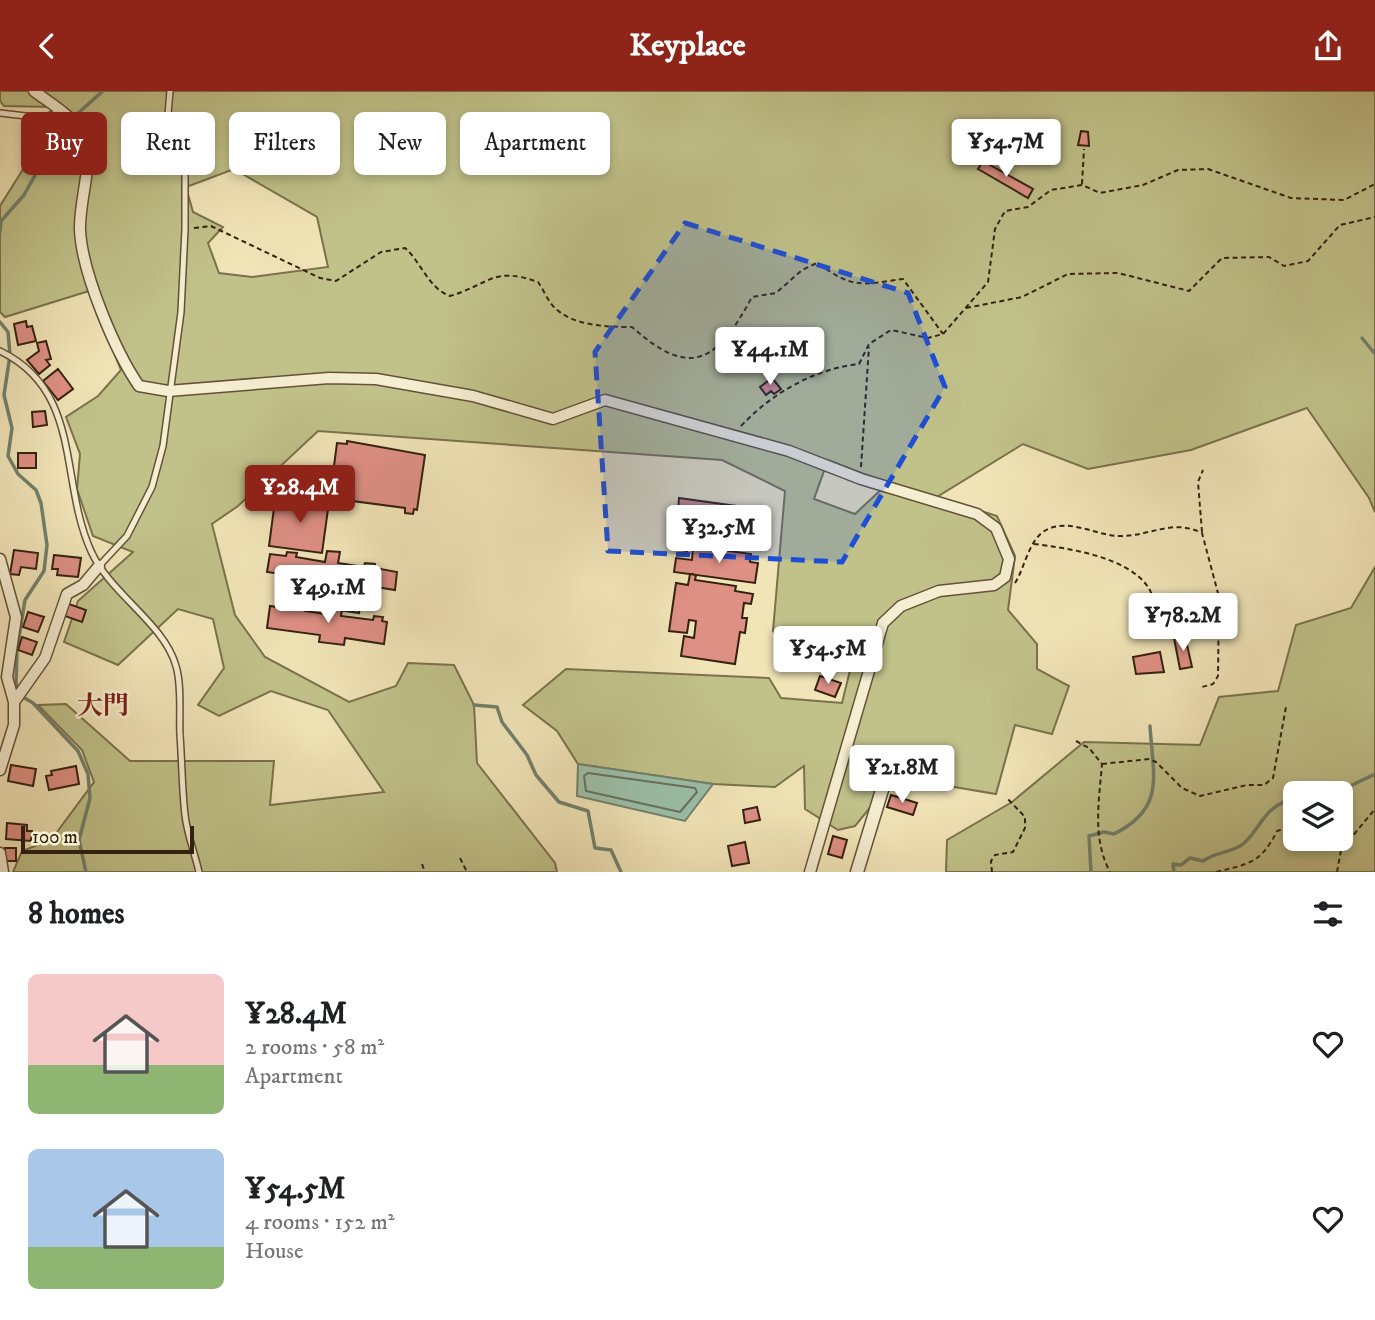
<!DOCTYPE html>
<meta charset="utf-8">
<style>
body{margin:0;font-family:"IM FELL DW Pica","Noto Serif JP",serif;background:#f2f2f2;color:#202124;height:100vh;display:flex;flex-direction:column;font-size:26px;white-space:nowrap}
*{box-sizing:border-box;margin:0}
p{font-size:23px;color:#757577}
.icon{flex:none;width:38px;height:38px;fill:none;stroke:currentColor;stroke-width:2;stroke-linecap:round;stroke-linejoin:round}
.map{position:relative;height:781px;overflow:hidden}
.drawer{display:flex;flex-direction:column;background:#fff;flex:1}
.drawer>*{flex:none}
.guide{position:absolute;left:21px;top:21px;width:700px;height:63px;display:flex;gap:14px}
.buttons{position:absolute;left:1283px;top:690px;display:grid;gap:14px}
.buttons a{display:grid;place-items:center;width:70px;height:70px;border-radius:10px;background:#fff;box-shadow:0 4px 10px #0003;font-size:35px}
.scale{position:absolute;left:21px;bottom:18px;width:173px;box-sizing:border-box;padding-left:7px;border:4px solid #34210f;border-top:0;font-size:19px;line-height:24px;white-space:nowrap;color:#34210f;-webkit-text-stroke:5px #f6eed1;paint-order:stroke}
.price{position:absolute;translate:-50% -60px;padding:0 16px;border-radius:7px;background:#fff;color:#222;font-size:23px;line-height:46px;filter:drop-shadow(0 2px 4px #0008)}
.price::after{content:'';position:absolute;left:50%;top:42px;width:21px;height:16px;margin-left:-10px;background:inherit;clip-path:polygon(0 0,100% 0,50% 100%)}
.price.active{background:#8f2418;color:#fff}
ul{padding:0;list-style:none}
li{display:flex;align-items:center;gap:21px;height:175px;padding:0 28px}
li span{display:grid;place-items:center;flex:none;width:196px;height:140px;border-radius:10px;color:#555}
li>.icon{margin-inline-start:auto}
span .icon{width:84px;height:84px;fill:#fffc;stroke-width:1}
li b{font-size:30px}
h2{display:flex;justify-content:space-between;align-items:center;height:84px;padding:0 28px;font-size:30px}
.tag{padding:0 24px;border-radius:10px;background:#fff;box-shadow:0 4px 10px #0003;font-size:24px;line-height:63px}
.tag.active{background:#8f2418;color:#fff}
header{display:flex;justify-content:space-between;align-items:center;height:91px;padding:0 28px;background:#8f2418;color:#fff;font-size:32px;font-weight:700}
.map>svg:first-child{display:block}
.green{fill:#c1c28a;stroke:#7a724c;stroke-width:2;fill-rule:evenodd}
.water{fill:#9bc0aa;stroke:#72806c;stroke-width:2}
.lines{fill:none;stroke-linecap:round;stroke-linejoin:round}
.shore{stroke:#68705c;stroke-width:2}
.stream{stroke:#72806c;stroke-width:3.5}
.building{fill:#df9085;stroke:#34210f;stroke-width:2}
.service-casing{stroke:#635239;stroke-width:8}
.minor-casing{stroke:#635239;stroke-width:13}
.tertiary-casing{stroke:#635239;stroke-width:15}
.path{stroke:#34210f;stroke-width:2;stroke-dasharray:5 3.5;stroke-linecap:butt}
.service{stroke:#f6eed1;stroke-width:5}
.minor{stroke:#f6eed1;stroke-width:10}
.tertiary{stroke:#f6eed1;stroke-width:12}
.marked{fill:#1d4ed8;fill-opacity:0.2;stroke:#1d4ed8;stroke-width:5;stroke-dasharray:14 9;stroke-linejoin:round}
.labels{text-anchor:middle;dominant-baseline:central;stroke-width:5;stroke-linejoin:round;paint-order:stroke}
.neighbourhood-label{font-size:26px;font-weight:bold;fill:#7a1f14;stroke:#f6eed1}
</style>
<header><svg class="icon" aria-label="back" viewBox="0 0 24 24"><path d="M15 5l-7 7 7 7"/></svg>Keyplace<svg class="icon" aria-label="share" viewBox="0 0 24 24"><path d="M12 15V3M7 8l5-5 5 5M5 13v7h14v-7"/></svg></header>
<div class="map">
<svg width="1375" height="781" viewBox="0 0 1375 781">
<rect width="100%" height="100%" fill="#f1e5b8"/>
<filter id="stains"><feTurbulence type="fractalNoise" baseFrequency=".00286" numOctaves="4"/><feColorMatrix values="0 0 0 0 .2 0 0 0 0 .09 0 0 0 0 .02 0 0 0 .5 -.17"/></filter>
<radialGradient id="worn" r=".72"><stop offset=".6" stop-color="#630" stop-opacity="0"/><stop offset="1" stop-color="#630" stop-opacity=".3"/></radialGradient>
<path class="green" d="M0,0H1375V421L1369,407L1307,317L1191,359L1088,378L1023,353L937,406L997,425L1015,465L1008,519L1037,553V578L1069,595L1052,643L1015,634L996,703L895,686L855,735L838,739L805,718L804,675L775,696L713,693L578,673L557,640L523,614L566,578L769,587L781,607L842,612L853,567L799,545L792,571L773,540L785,400L722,369L318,340L238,415L212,433L235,524L265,566L349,611L396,595L408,572L454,574L474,614L477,672L555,772L557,781H13L22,760L51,749L94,691L82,659L38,614L66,613L130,670H274L270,714L384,701L328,619L271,600L219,625L198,614L224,577L213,528L178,518L118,574L64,551L78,510L133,461L93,445L77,398L80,363L66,326L98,305L121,279L89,200L5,226L0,221V115L27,72L75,37L53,16L4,15L0,10ZM234,78L317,126L328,176L252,186L219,182L208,152L223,136L193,121L186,96ZM828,369L887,392V393L855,423L814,408Z
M1375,476V781H946L947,749L1012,711L1084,651L1200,654L1219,606L1278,600L1296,534L1351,517ZM1295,702H1340V747H1295Z"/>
<path class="water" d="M578,673L713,693L685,730L577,705Z"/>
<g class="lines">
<path class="shore" d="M588,682L695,697L697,701L680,721L586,700L584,685Z"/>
<path class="stream" d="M0,141L1,130L24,104L38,79L61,61L76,24L103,0
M0,231L8,241L10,264L4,304L12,337L8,365L18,383L36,399L41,412L47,454L44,480L25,509L17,558L16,594L23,606L33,612L78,660L88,683L90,707L79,749L86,781
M1362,247L1375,263
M474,614L497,616L502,631L527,664L536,684L559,711L588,720L595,757L611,759L621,781
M1340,703L1348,696L1375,683
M1091,781L1089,745L1104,741L1114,743C1166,717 1153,685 1150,635
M1174,781L1173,773L1181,774L1190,767L1203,770C1215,761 1234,761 1243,753C1261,738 1264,713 1295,708"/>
</g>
<path class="building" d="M1081,40L1088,41L1089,55L1078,54Z
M983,70L1033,98L1028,107L978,78Z
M26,230L27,236L32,235L36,250L18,254L14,233Z
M46,250L51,268L46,269L50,274L39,283L27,269L39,260L37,252Z
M58,278L73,298L58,309L43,290Z
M772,287L781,298L774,303L771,300L766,304L760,296Z
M45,320L47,334L33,336L32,321Z
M347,350L425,364L417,419L414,418L413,423L405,422V417L330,407V403L319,402L320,394H324L325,389L332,390L337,352L347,353Z
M18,362H36V377H18Z
M288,405L329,411L322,462L269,455L274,417Z
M679,407L765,419L766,438H762L761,444L702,436L699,456L688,454L687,460L675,458Z
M693,455L751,463L750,471L758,472L755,492L674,481L676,467L692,469Z
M14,459L38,462L36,478L21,476L19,484L10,483Z
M327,460L340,461L338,472L364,476L365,472L375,473V477L397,481L395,499L363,494L359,522L333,518L336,491L267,481L270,463L286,465L287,461L297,462L296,466L325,471Z
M54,464L81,467L78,486L57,484L58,478H52Z
M690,483L696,484L695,489L736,495L735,500L753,503L751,513L744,512L742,527H747L745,542L740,541L735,573L681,565L684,545L694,547L696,530L689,529L687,542L669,540L676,492L688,494Z
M66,512L86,519L82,531L62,524Z
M290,514L305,516V520L332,524L333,518L342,519L341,525L373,529L374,525L383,526L382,530L387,531L384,553L345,547L344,554L319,551L320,544L267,537L270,515L290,518Z
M28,521L44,526L38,541L23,536Z
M1185,545L1192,576L1180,578L1174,547Z
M22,546L37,551L32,564L18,559Z
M798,551L812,554L809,571L795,569Z
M1160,561L1164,581L1136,583L1133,566Z
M820,585L841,592L835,606L815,599Z
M11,674L36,678L33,695L8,690Z
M76,675L79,693L49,699L46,685L52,684L51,680Z
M891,704L917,712L913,724L887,716Z
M757,716L760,729L745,732L743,719Z
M7,732L27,734V740H32L31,750L6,748Z
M833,745L847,749L842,767L828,763Z
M745,751L749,772L732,775L728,755Z
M5,757H16V770H5Z"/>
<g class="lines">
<g class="service-casing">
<path id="service" d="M0,22L43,27L61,20
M0,260C83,300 59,390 91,460C110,503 164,532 176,575C182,595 179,623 180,644C182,671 182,698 185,724C187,743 195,763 199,781
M99,475L127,445L152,396L163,355L181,221L185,138V76L167,35L170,0"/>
</g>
<g class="minor-casing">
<path id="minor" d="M34,0C51,13 82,30 87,53C91,78 79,113 80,139C82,182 115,260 139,295L168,300L329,287L376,288L473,305L553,328L605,309L789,360L861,388L977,423L996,437L1009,468L1005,486L994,494L939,500L901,515L883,532L810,781
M0,468L16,526L7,586L14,611V634L0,679
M14,611L45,567L67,503L83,494L99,475
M0,762L3,781"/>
</g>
<g class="tertiary-casing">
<path id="tertiary" d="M857,781L885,689"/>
</g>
<path class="path" d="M1082,93L1084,58
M194,137L211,135L320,187L336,190L381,161L405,157C422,172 428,197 450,205C490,193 493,175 538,191C543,198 547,208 553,215C571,235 607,236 632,236C692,290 718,269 752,206L776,202L802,179L817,172C854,198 860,194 903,188L943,243
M966,217L1022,206L1068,183L1118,182L1189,200L1222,167L1269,166L1284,175L1308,170L1340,134L1375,126
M741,335C772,302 814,278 859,273L869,253L891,239L928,247L943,243L988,191L995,138L1005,120L1028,116L1051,99L1082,94L1100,102L1143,94L1178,79L1208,78L1291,107L1344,109L1375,93
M861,376L869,256
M1202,441L1198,391L1203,379
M1034,453C1068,457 1128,466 1148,496C1156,508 1157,529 1161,543
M1015,492C1025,477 1029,446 1048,438C1071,428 1095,444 1118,445C1150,446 1171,427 1202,442L1219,506L1218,585L1213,593L1202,596
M1076,650L1089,657L1102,673C1099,711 1092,747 1110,781
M1102,673L1149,668L1156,671L1182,697L1200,705L1247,694H1264L1273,687L1286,616
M460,767L467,781
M422,773L425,781
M992,781L991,770L995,764L1013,761L1025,737V726L1006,706
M1216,781C1249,773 1261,772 1277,740L1295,735
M1337,781L1341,759L1375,718"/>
<use href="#service" class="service"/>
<use href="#minor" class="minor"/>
<use href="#tertiary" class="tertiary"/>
</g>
<path class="marked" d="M685,132L908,202L945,296L842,471L608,460L595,261Z"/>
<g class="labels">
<g class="neighbourhood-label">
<text x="103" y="615">大門</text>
</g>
</g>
<rect width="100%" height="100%" filter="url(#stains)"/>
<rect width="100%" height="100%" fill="url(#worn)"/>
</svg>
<div class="buttons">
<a><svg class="icon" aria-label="layers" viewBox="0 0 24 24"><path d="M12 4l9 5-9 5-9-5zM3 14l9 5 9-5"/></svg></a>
</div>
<div class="scale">100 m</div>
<b class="price" style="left:1006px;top:88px">¥54.7M</b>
<b class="price" style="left:770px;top:296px">¥44.1M</b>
<b class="price active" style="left:300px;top:434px">¥28.4M</b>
<b class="price" style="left:719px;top:474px">¥32.5M</b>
<b class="price" style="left:328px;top:534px">¥49.1M</b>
<b class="price" style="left:1183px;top:562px">¥78.2M</b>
<b class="price" style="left:828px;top:595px">¥54.5M</b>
<b class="price" style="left:902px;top:714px">¥21.8M</b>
<div class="guide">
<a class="tag active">Buy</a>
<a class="tag">Rent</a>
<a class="tag">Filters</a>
<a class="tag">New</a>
<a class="tag">Apartment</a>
</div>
</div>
<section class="drawer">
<h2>8 homes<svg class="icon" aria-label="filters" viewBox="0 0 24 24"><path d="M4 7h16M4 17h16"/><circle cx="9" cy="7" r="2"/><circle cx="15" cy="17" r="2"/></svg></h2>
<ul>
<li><span style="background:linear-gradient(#f6c9c9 65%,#8fb573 0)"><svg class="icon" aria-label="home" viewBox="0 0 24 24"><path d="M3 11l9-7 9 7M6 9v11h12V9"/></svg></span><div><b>¥28.4M</b><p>2 rooms · 58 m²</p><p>Apartment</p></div><svg class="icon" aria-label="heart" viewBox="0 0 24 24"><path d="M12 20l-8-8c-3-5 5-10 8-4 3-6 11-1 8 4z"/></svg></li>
<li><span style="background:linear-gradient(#a9c7e8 70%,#8fb573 0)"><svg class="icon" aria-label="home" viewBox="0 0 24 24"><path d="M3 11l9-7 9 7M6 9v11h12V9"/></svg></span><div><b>¥54.5M</b><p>4 rooms · 152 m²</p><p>House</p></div><svg class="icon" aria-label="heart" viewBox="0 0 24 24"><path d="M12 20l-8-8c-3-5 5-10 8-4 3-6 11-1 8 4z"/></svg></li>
</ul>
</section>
